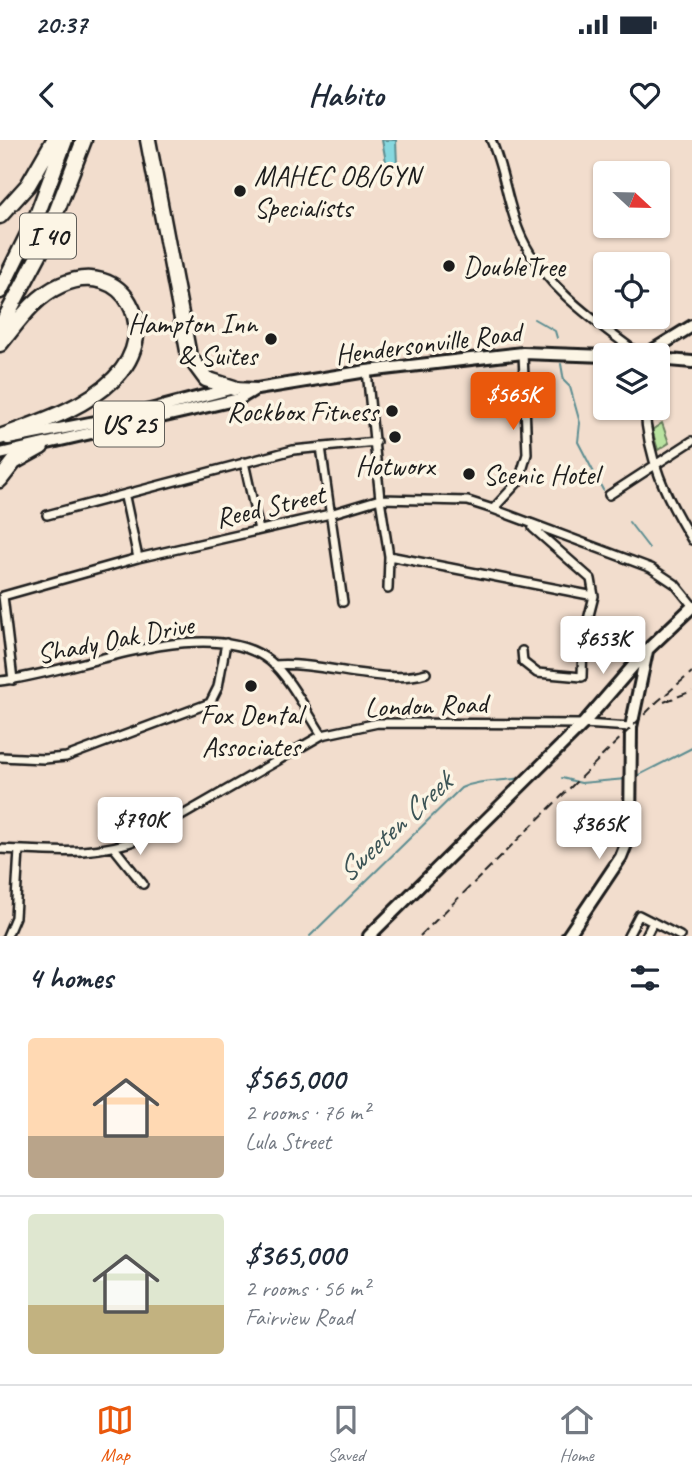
<!DOCTYPE html>
<meta charset="utf-8">
<style>
body{margin:0;font-family:Caveat,sans-serif;background:#f2f2f3;color:#1f2937;height:100vh;display:flex;flex-direction:column;font-size:26px;white-space:nowrap}
*{box-sizing:border-box;margin:0}
p{font-size:23px;color:#747a83}
.icon{flex:none;width:38px;height:38px;fill:none;stroke:currentColor;stroke-width:2;stroke-linecap:round;stroke-linejoin:round}
.map{position:relative;height:796px;overflow:hidden}
.side{display:flex;flex-direction:column;background:#fff;flex:1}
.side>*{flex:none}
.needle{width:46px;rotate:112deg}
.buttons{position:absolute;left:593px;top:21px;display:grid;gap:14px}
.buttons a{display:grid;place-items:center;width:77px;height:77px;border-radius:7px;background:#fff;box-shadow:0 2px 5px #0004;font-size:35px}
.price{position:absolute;translate:-50% -60px;padding:0 16px;border-radius:7px;background:#fff;color:#222;font-size:23px;line-height:46px;filter:drop-shadow(0 2px 4px #0008)}
.price::after{content:'';position:absolute;left:50%;top:42px;width:21px;height:16px;margin-left:-10px;background:inherit;clip-path:polygon(0 0,100% 0,50% 100%)}
.price.selected{background:#ea580c;color:#fff}
ul{padding:0;list-style:none}
li{display:flex;align-items:center;gap:21px;height:175px;padding:0 28px}
li+li{border-top:2px solid #e0e1e3}
li span{display:grid;place-items:center;flex:none;width:196px;height:140px;border-radius:7px;color:#555}
li>.icon{margin-inline-start:auto}
span .icon{width:84px;height:84px;fill:#fffc;stroke-width:1}
li b{font-size:30px}
h2{display:flex;justify-content:space-between;align-items:center;height:84px;padding:0 28px;font-size:30px}
.status{display:flex;justify-content:space-between;align-items:center;height:49px;padding:0 35px;background:#fff;direction:ltr}
.status svg{height:19px;fill:currentColor}
header{display:flex;justify-content:space-between;align-items:center;height:91px;padding:0 28px;background:#fff;font-size:32px;font-weight:700}
.tab-bar{display:flex;justify-content:space-around;align-items:center;height:98px;border-top:2px solid #e0e1e3;background:#fff;font-size:19px;color:#747a83}
.tab-bar a{display:grid;justify-items:center;gap:4px}
.tab-bar .selected{color:#ea580c}
.map>svg:first-child{display:block}
.green{fill:#b9e3a0;stroke:#6a805e;stroke-width:2}
.water{fill:#87d8df;stroke:#5c8d91;stroke-width:2}
.lines{fill:none;stroke-linecap:round;stroke-linejoin:round}
.stream{stroke:#5c8d91;stroke-width:2}
.minor-casing{stroke:#1c1c1c;stroke-width:12}
.secondary-casing{stroke:#1c1c1c;stroke-width:16}
.primary-casing{stroke:#1c1c1c;stroke-width:16}
.motorway-casing{stroke:#1c1c1c;stroke-width:19}
.minor{stroke:#fcf5e5;stroke-width:7}
.secondary{stroke:#fcf5e5;stroke-width:10}
.primary{stroke:#fcf5e5;stroke-width:10}
.motorway{stroke:#fcf5e5;stroke-width:14}
.rail{stroke:#1c1c1c;stroke-width:2;stroke-dasharray:10 5;stroke-linecap:butt}
.poi-dot{fill:#1c1c1c;stroke:#fcf5e5;stroke-width:2.5}
.labels{text-anchor:middle;dominant-baseline:central;stroke-width:7;stroke-linejoin:round;paint-order:stroke}
.shield{fill:#fcf5e5;stroke:#5f5d58;stroke-width:2}
.shield-label{font-size:26px;font-weight:bold;fill:#1c1c1c}
.poi-label{font-size:28px;fill:#1c1c1c;stroke:#fcf5e5;text-anchor:start}
.street-label{font-size:28px;fill:#1c1c1c;stroke:#fcf5e5}
.water-label{font-size:30px;font-style:italic;fill:#3c5456;stroke:#fcf5e5}
</style>
<div class="status"><b>20:37</b><svg viewBox="0 0 49 12"><path d="M0 12V9h3v3zM5 12V6h3v6zM10 12V3h3v9zM15 12V0h3v12zM26 1h20v11H26zM47 4h2v5h-2z"/></svg></div>
<header><svg class="icon" aria-label="back" viewBox="0 0 24 24"><path d="M15 5l-7 7 7 7"/></svg>Habito<svg class="icon" aria-label="heart" viewBox="0 0 24 24"><path d="M12 20l-8-8c-3-5 5-10 8-4 3-6 11-1 8 4z"/></svg></header>
<div class="map">
<svg width="692" height="796" viewBox="0 0 692 796">
<rect width="100%" height="100%" fill="#f2ddcd"/>
<filter id="ink" filterUnits="userSpaceOnUse"><feTurbulence type="fractalNoise" baseFrequency=".0143" numOctaves="2"/><feDisplacementMap in="SourceGraphic" scale="14" xChannelSelector="R" yChannelSelector="G"/><feConvolveMatrix kernelMatrix="1 2 1 2 8 2 1 2 1" color-interpolation-filters="sRGB"/></filter>
<g filter="url(#ink)">
<path class="green" d="M662,283L669,303L658,310L652,290Z"/>
<path class="water" d="M382,0H396L397,25L386,22Z"/>
<g class="lines">
<path class="stream" d="M534,179L555,191L557,198
M561,224L564,241L570,247L580,283L578,302L603,350
M629,382L649,408
M635,637L692,608
M562,638L581,643L626,639
M310,796L461,648C480,639 500,642 521,638"/>
<g class="minor-casing">
<path id="minor" d="M491,0C505,31 507,67 522,98C545,148 598,183 640,215
M367,231L380,359L389,416L388,449
M645,268C647,317 666,358 692,400
M321,307L343,462
M244,322L259,390
M609,355L692,301
M125,357L138,418
M493,369L519,341L527,314L523,213
M47,375L293,310L376,302
M389,416L594,456
M522,511L523,522L537,533L582,537L583,499L594,456L591,439L533,388
M274,525C321,521 385,546 426,533
M13,540L3,456L138,418L330,374L380,359L468,361L493,369L651,428L675,444L692,465
M0,541C73,534 208,471 270,521C289,536 308,574 322,595
M0,617L44,619L66,617L210,563L218,547L226,503
M0,709C52,711 93,717 143,698L322,595L378,583L583,584L631,587
M115,709L143,744
M7,796L15,777L19,710
M628,796L639,775L680,796
M646,796L653,782"/>
</g>
<g class="secondary-casing">
<path id="secondary" d="M658,219L692,222
M369,796L583,584L647,510L692,467
M568,796L621,717L630,694L631,587L647,511"/>
</g>
<g class="primary-casing">
<path id="primary" d="M645,215L692,186
M8,299L131,275L234,248L257,249L367,231L523,213L606,216
M0,314L239,259L254,250"/>
</g>
<g class="motorway-casing">
<path id="motorway" d="M148,0L189,216L206,239L234,248
M0,76L28,45L54,0
M0,151L36,78L65,0
M0,188L42,109L84,0
M0,204C18,182 34,157 61,145C123,117 164,190 114,239C83,269 40,282 0,297
M0,340L14,322L41,307"/>
</g>
<use href="#minor" class="minor"/>
<use href="#secondary" class="secondary"/>
<use href="#primary" class="primary"/>
<use href="#motorway" class="motorway"/>
<path class="rail" d="M664,562L692,551
M420,796L658,561L692,532"/>
</g>
</g>
<g class="poi-dot">
<circle cx="240" cy="51" r="7"/>
<circle cx="449" cy="126" r="7"/>
<circle cx="271" cy="199" r="7"/>
<circle cx="392" cy="271" r="7"/>
<circle cx="395" cy="297" r="7"/>
<circle cx="469" cy="334" r="7"/>
<circle cx="251" cy="546" r="7"/>
</g>
<g class="labels">
<g class="shield">
<rect x="20" y="73.5" width="56" height="45" rx="5"/>
<rect x="94" y="261.5" width="70" height="45" rx="5"/>
</g>
<g class="shield-label">
<text x="48" y="96">I 40</text>
<text x="129" y="284">US 25</text>
</g>
<g class="poi-label">
<text x="254" y="35">MAHEC OB/GYN<tspan x="254" dy="32">Specialists</tspan></text>
<text x="463" y="126">DoubleTree</text>
<text x="257" y="183" text-anchor="end">Hampton Inn<tspan x="257" dy="32">&amp; Suites</tspan></text>
<text x="378" y="271" text-anchor="end">Rockbox Fitness</text>
<text x="395" y="325" text-anchor="middle">Hotworx</text>
<text x="483" y="334">Scenic Hotel</text>
<text x="251" y="574" text-anchor="middle">Fox Dental<tspan x="251" dy="32">Associates</tspan></text>
</g>
<g class="street-label">
<text transform="translate(428 203) rotate(-7)">Hendersonville Road</text>
<text transform="translate(270 366) rotate(-13)">Reed Street</text>
<text transform="translate(115 499) rotate(-11)">Shady Oak Drive</text>
<text transform="translate(426 565) rotate(-2)">London Road</text>
</g>
<g class="water-label">
<text transform="translate(394 687) rotate(-43)">Sweeten Creek</text>
</g>
</g>
</svg>
<div class="buttons">
<a><svg class="needle" viewBox="-14 -14 28 28"><path d="M0-13l5 13h-10z" fill="#e53935"/><path d="M0 13l5-13h-10z" fill="#747a83"/></svg></a>
<a><svg class="icon" aria-label="locate" viewBox="0 0 24 24"><circle cx="12" cy="12" r="6"/><path d="M12 2v4M12 18v4M2 12h4M18 12h4"/></svg></a>
<a><svg class="icon" aria-label="layers" viewBox="0 0 24 24"><path d="M12 4l9 5-9 5-9-5zM3 14l9 5 9-5"/></svg></a>
</div>
<b class="price selected" style="left:513px;top:292px">$565K</b>
<b class="price" style="left:603px;top:536px">$653K</b>
<b class="price" style="left:140px;top:717px">$790K</b>
<b class="price" style="left:599px;top:721px">$365K</b>
</div>
<section class="side">
<h2>4 homes<svg class="icon" aria-label="filters" viewBox="0 0 24 24"><path d="M4 7h16M4 17h16"/><circle cx="9" cy="7" r="2"/><circle cx="15" cy="17" r="2"/></svg></h2>
<ul>
<li><span style="background:linear-gradient(#ffd9b3 70%,#b9a48a 0)"><svg class="icon" aria-label="home" viewBox="0 0 24 24"><path d="M3 11l9-7 9 7M6 9v11h12V9"/></svg></span><div><b>$565,000</b><p>2 rooms · 76 m²</p><p>Lula Street</p></div></li>
<li><span style="background:linear-gradient(#dfe7d0 65%,#c2b280 0)"><svg class="icon" aria-label="home" viewBox="0 0 24 24"><path d="M3 11l9-7 9 7M6 9v11h12V9"/></svg></span><div><b>$365,000</b><p>2 rooms · 56 m²</p><p>Fairview Road</p></div></li>
</ul>
</section>
<nav class="tab-bar">
<a class="selected"><svg class="icon" aria-label="map" viewBox="0 0 24 24"><path d="M3 6l6-2 6 2 6-2v14l-6 2-6-2-6 2zM9 4v14M15 6v14"/></svg>Map</a>
<a><svg class="icon" aria-label="saved" viewBox="0 0 24 24"><path d="M7 4h10v16l-5-4-5 4z"/></svg>Saved</a>
<a><svg class="icon" aria-label="home" viewBox="0 0 24 24"><path d="M3 11l9-7 9 7M6 9v11h12V9"/></svg>Home</a>
</nav>
